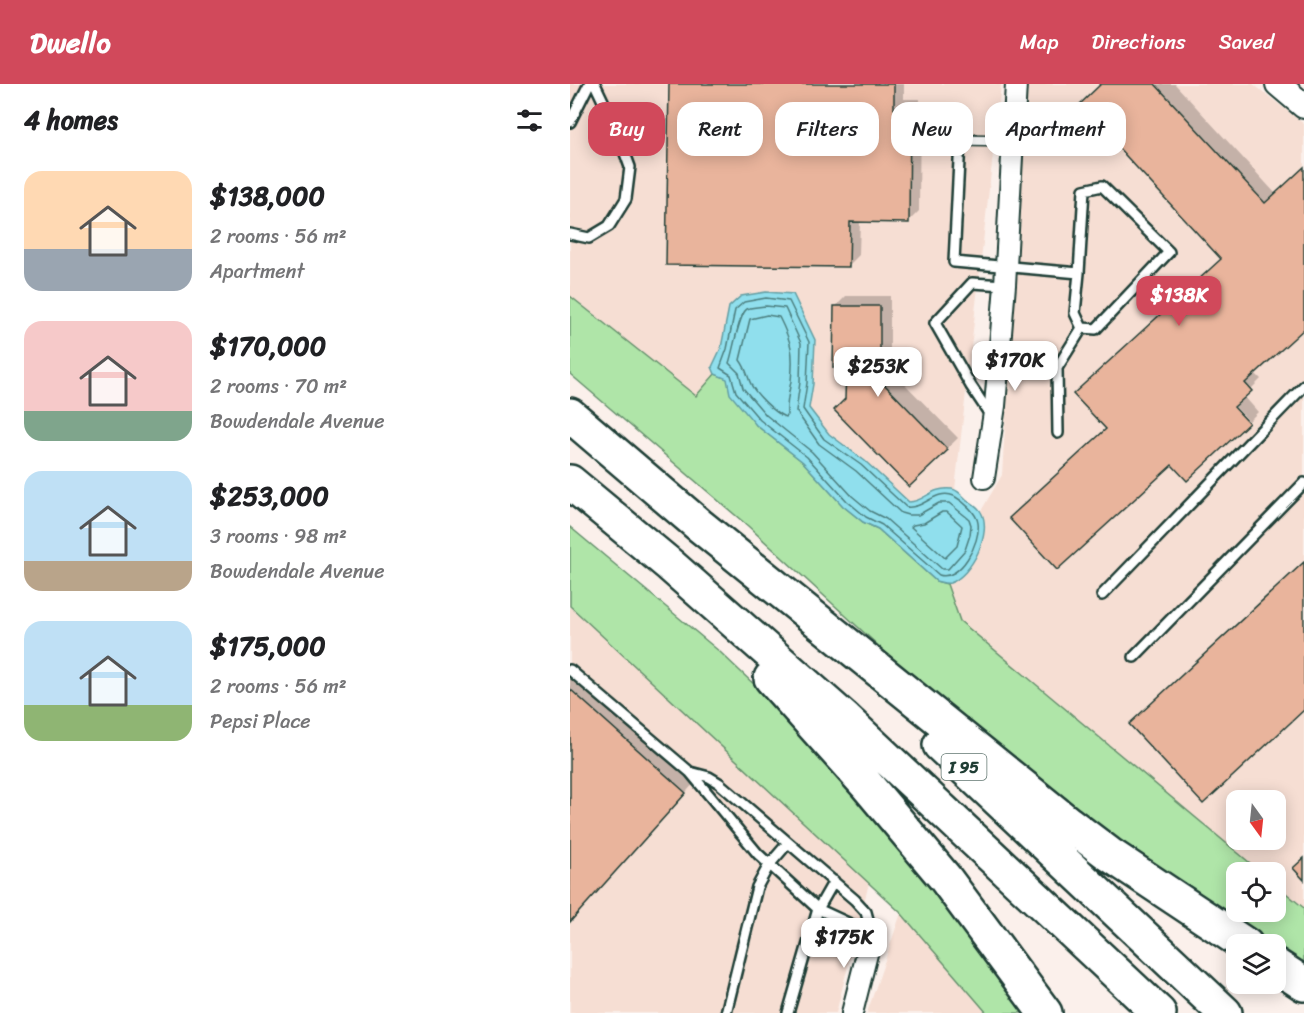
<!DOCTYPE html>
<meta charset="utf-8">
<style>
body{margin:0;font-family:Sriracha,sans-serif;background:#f2f2f2;color:#202124;height:100vh;display:flex;flex-direction:column;font-size:22px;white-space:nowrap}
*{box-sizing:border-box;margin:0}
p{font-size:20px;color:#757577}
.icon{flex:none;width:33px;height:33px;fill:none;stroke:currentColor;stroke-width:2;stroke-linecap:round;stroke-linejoin:round}
.map{position:relative;flex:1;overflow:hidden}
.side{display:flex;flex-direction:column;background:#fff;width:570px}
.side>*{flex:none}
.hud{position:absolute;left:18px;top:18px;width:570px;height:54px;display:flex;gap:12px}
.needle{width:39px;rotate:165deg}
.controls{position:absolute;left:656px;top:706px;display:grid;gap:12px}
.controls a{display:grid;place-items:center;width:60px;height:60px;border-radius:12px;background:#fff;box-shadow:0 3px 15px #0003;font-size:30px}
.price{position:absolute;translate:-50% -51px;padding:0 14px;border-radius:12px;background:#fff;color:#222;font-size:20px;line-height:39px;filter:drop-shadow(0 2px 3px #0008)}
.price::after{content:'';position:absolute;left:50%;top:36px;width:18px;height:14px;margin-left:-9px;background:inherit;clip-path:polygon(0 0,100% 0,50% 100%)}
.price.current{background:#d1495b;color:#fff}
ul{padding:0;list-style:none}
li{display:flex;align-items:center;gap:18px;height:150px;padding:0 24px}
li span{display:grid;place-items:center;flex:none;width:168px;height:120px;border-radius:18px;color:#555}
li>.icon{margin-inline-start:auto}
span .icon{width:72px;height:72px;fill:#fffc;stroke-width:1}
li b{font-size:26px}
h2{display:flex;justify-content:space-between;align-items:center;height:72px;padding:0 24px;font-size:26px}
.tag{padding:0 21px;border-radius:18px;background:#fff;box-shadow:0 3px 15px #0003;font-size:21px;line-height:54px}
.tag.current{background:#d1495b;color:#fff}
header{display:flex;align-items:center;gap:36px;box-sizing:border-box;height:84px;padding:0 30px;background:#d1495b;color:#fff}
header strong{font-size:28px}
nav{display:flex;gap:33px;margin-inline-start:auto;font-size:21px}
main{display:flex;flex:1;min-height:0}
.map>svg:first-child{display:block}
.built{fill:#f6ded3;fill-rule:evenodd}
.green{fill:#afe5a8;stroke:#67916e;stroke-width:1.5}
.water{fill:#90dfed;stroke:#639ea3;stroke-width:1.5}
.shadow{fill:#0003}
.lines{fill:none;stroke-linecap:round;stroke-linejoin:round}
.shore{stroke:#4c7e7e;stroke-width:1.5}
.building{fill:#e9b49c;stroke:#1f3d34;stroke-width:1.5}
.service-casing{stroke:#1f3d34;stroke-width:14}
.minor-casing{stroke:#1f3d34;stroke-width:24}
.tertiary-casing{stroke:#1f3d34;stroke-width:28}
.motorway-casing{stroke:#1f3d34;stroke-width:38}
.service{stroke:#fff;stroke-width:9}
.minor{stroke:#fff;stroke-width:20}
.tertiary{stroke:#fff;stroke-width:24}
.motorway{stroke:#fff;stroke-width:33}
.labels{text-anchor:middle;dominant-baseline:central;stroke-width:4.5;stroke-linejoin:round;paint-order:stroke}
.shield{fill:#fff;stroke:#627771;stroke-width:1.5}
.shield-label{font-size:16px;font-weight:bold;fill:#1f3d34}
</style>
<header>
<strong>Dwello</strong>
<nav><a>Map</a><a>Directions</a><a>Saved</a></nav>
</header>
<main>
<section class="side">
<h2>4 homes<svg class="icon" aria-label="filters" viewBox="0 0 24 24"><path d="M4 7h16M4 17h16"/><circle cx="9" cy="7" r="2"/><circle cx="15" cy="17" r="2"/></svg></h2>
<ul>
<li><span style="background:linear-gradient(#ffd9b3 65%,#9aa5b1 0)"><svg class="icon" aria-label="home" viewBox="0 0 24 24"><path d="M3 11l9-7 9 7M6 9v11h12V9"/></svg></span><div><b>$138,000</b><p>2 rooms · 56 m²</p><p>Apartment</p></div></li>
<li><span style="background:linear-gradient(#f6c9c9 75%,#7fa58c 0)"><svg class="icon" aria-label="home" viewBox="0 0 24 24"><path d="M3 11l9-7 9 7M6 9v11h12V9"/></svg></span><div><b>$170,000</b><p>2 rooms · 70 m²</p><p>Bowdendale Avenue</p></div></li>
<li><span style="background:linear-gradient(#bfe0f5 75%,#b9a48a 0)"><svg class="icon" aria-label="home" viewBox="0 0 24 24"><path d="M3 11l9-7 9 7M6 9v11h12V9"/></svg></span><div><b>$253,000</b><p>3 rooms · 98 m²</p><p>Bowdendale Avenue</p></div></li>
<li><span style="background:linear-gradient(#bfe0f5 70%,#8fb573 0)"><svg class="icon" aria-label="home" viewBox="0 0 24 24"><path d="M3 11l9-7 9 7M6 9v11h12V9"/></svg></span><div><b>$175,000</b><p>2 rooms · 56 m²</p><p>Pepsi Place</p></div></li>
</ul>
</section>
<div class="map">
<svg width="734" height="929" viewBox="0 0 734 929">
<rect width="100%" height="100%" fill="#fbf0eb"/>
<filter id="ink" filterUnits="userSpaceOnUse"><feTurbulence type="fractalNoise" baseFrequency=".0167" numOctaves="2"/><feDisplacementMap in="SourceGraphic" scale="12" xChannelSelector="R" yChannelSelector="G"/><feConvolveMatrix kernelMatrix="1 2 1 2 8 2 1 2 1" color-interpolation-filters="sRGB"/></filter>
<g filter="url(#ink)">
<path class="built" d="M0,0H431L385,405H367L354,411L346,418H339L295,377L259,350L239,324L243,300L245,256L159,223L151,264L142,283L145,290L126,312L0,212Z
M456,0H683L734,40V824L705,800V789H692L390,537L377,500L386,496L413,455L415,440L411,427L432,391ZM666,717H705V756H666Z
M0,522L299,799L266,929H0Z
M331,829L417,929H297Z"/>
<path class="green" d="M0,212L126,312L145,290L157,294L186,341L233,378L273,422L293,438L308,445L366,497L377,500L390,537L692,789H666V828H705V800L734,824V887L705,868V861H694L600,800L373,621L178,442L0,290Z
M0,443L150,568L233,647L465,929H417L331,829L0,522Z"/>
<path class="water" d="M196,208L223,210L245,256L243,300L239,324L259,350L295,377L339,418C355,418 361,402 382,405C388,406 393,412 397,416C402,419 409,424 411,428C423,449 401,492 380,499C375,500 371,498 366,497L308,445L293,438L273,422L233,378L186,341L160,310L157,295L145,290L142,283L151,264L159,223L171,212Z"/>
<path class="shadow" d="M100,0H334V15H350L349,127L339,137H290L289,171L278,182Z
M533,0H605L706,110L734,84V242L684,288L691,295L674,312L688,328L679,337L660,317L603,379L538,345L652,174Z
M276,212H320V285L388,354L340,401L277,316L278,283L265,223Z
M0,584L126,697L0,837Z"/>
<g class="lines">
<path class="shore" d="M196,214L219,217L239,258L237,299L233,325L254,355L291,381L336,423C353,426 366,404 384,412C393,417 407,429 408,439C411,458 390,498 369,491L312,441L296,433L277,417L237,373L190,336L166,308L161,291L150,284L157,265L165,226L174,218Z
M196,222L215,224L231,259L230,298L226,327L249,360L286,387L331,429L338,431H348L369,419H379L399,435L401,441L400,451L395,466L378,485H372L316,435L300,427L282,412L242,368L196,331L173,304L169,289L159,279C163,268 169,229 177,225C182,223 190,223 196,222Z
M197,231L209,233C222,259 224,268 221,297C219,309 216,319 217,331L215,333C205,329 184,309 180,298C177,290 176,284 170,276L180,235Z
M372,428H377L392,442L387,462L375,474L341,443L343,441L354,439Z"/>
</g>
<path class="building" d="M99,0H324V25H340L339,139L280,138L279,183L96,181Z
M531,0H585L695,119L734,83V245L675,299L682,307L664,323L679,339L617,397L602,381L487,486L439,434L536,345L503,310L651,175L509,21Z
M264,222H310V296L378,366L339,403L264,326L275,315L276,284H263Z
M734,478V626L633,720L559,640Z
M0,605L116,709L0,838Z
M734,774V796L723,784Z"/>
<g class="lines">
<g class="service-casing">
<path id="service" d="M0,38L19,0
M442,57L390,56L384,178L509,189L505,229L512,244L526,245L599,168L532,102L514,106L509,189
M0,150L19,154L39,142L56,115L60,83L45,42L25,0
M421,332L401,302L365,239L402,199L435,201
M488,349L487,284L512,244
M532,511L734,302
M564,573L734,399
M0,586L120,688L188,770L248,825L302,850
M120,688L139,693L149,699L285,816L296,828L302,850
M156,929L187,803L199,781L218,759
M218,929L248,825L264,797"/>
</g>
<g class="minor-casing">
<path id="minor" d="M414,394L425,322L435,201L446,0
M282,929L302,850"/>
</g>
<g class="tertiary-casing">
<path id="tertiary" d="M708,0L734,22"/>
</g>
<g class="motorway-casing">
<path id="motorway" d="M0,331L129,441L498,739L539,770L676,861
M0,398L100,481L276,636L589,929
M201,594L296,700L375,794L475,929
M370,661L655,929
M705,881L734,900"/>
</g>
<use href="#service" class="service"/>
<use href="#minor" class="minor"/>
<use href="#tertiary" class="tertiary"/>
<use href="#motorway" class="motorway"/>
</g>
</g>
<g class="labels">
<rect class="shield" x="371.5" y="670" width="45" height="26" rx="4.5"/>
<g class="shield-label">
<text x="394" y="683">I 95</text>
</g>
</g>
</svg>
<div class="controls">
<a><svg class="needle" viewBox="-14 -14 28 28"><path d="M0-13l5 13h-10z" fill="#e53935"/><path d="M0 13l5-13h-10z" fill="#757577"/></svg></a>
<a><svg class="icon" aria-label="locate" viewBox="0 0 24 24"><circle cx="12" cy="12" r="6"/><path d="M12 2v4M12 18v4M2 12h4M18 12h4"/></svg></a>
<a><svg class="icon" aria-label="layers" viewBox="0 0 24 24"><path d="M12 4l9 5-9 5-9-5zM3 14l9 5 9-5"/></svg></a>
</div>
<b class="price current" style="left:609px;top:243px">$138K</b>
<b class="price" style="left:445px;top:308px">$170K</b>
<b class="price" style="left:308px;top:314px">$253K</b>
<b class="price" style="left:274px;top:885px">$175K</b>
<div class="hud">
<a class="tag current">Buy</a>
<a class="tag">Rent</a>
<a class="tag">Filters</a>
<a class="tag">New</a>
<a class="tag">Apartment</a>
</div>
</div>
</main>
